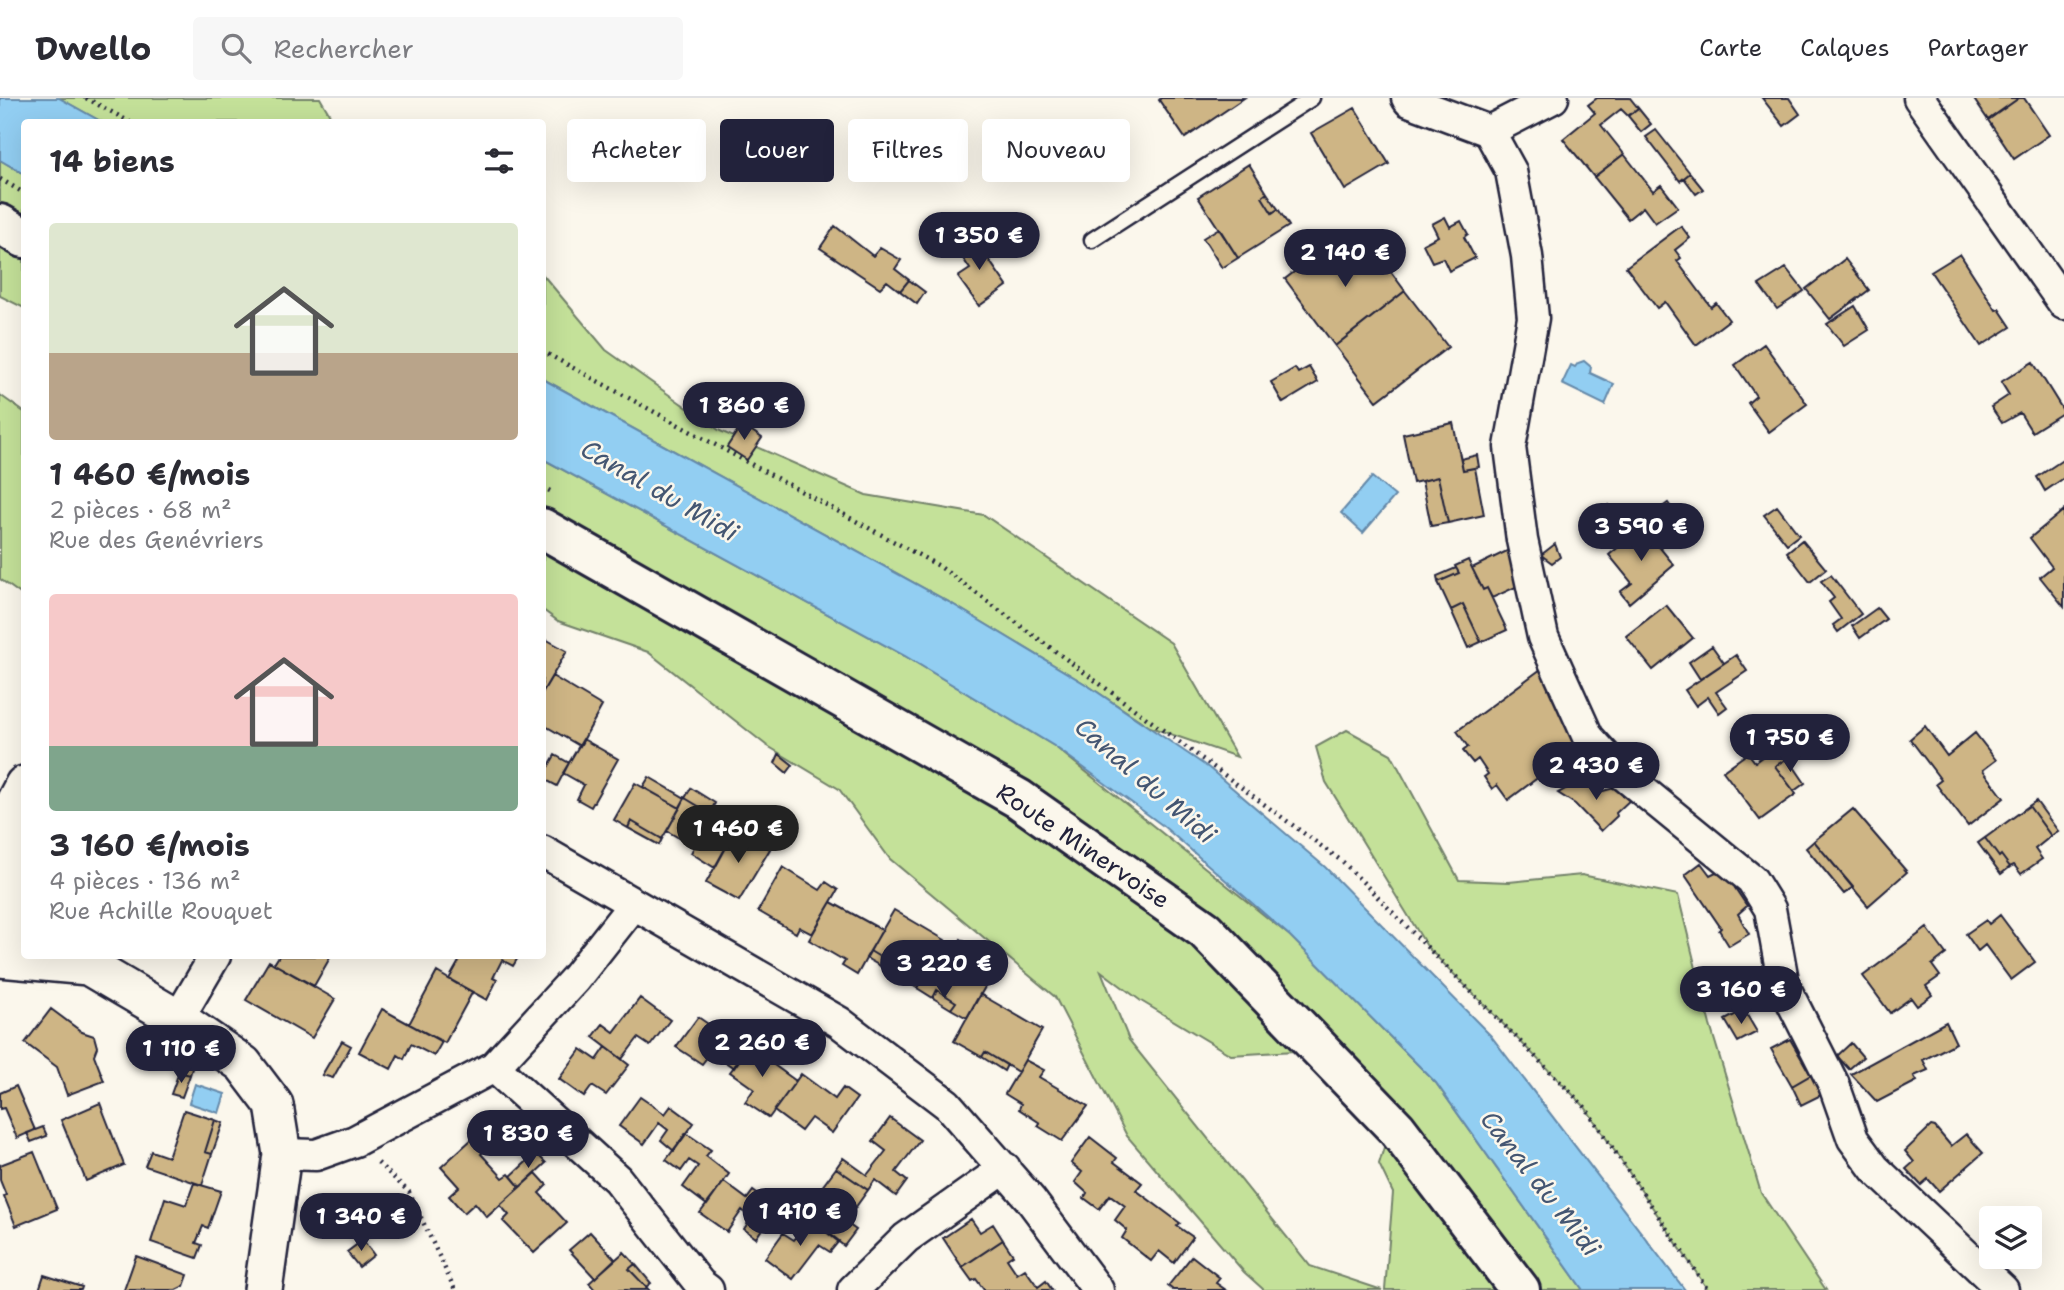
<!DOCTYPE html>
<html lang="fr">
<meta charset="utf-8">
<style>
body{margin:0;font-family:"Shantell Sans",sans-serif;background:#f7f7f7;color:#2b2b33;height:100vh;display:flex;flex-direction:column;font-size:26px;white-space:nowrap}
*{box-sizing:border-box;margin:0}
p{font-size:23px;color:#7c7c81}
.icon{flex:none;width:38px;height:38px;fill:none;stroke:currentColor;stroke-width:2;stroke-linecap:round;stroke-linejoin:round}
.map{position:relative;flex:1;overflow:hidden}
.details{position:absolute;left:21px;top:21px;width:525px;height:840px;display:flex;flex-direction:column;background:#fff;border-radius:7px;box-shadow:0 7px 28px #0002}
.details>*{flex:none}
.banner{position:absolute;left:567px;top:21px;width:665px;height:63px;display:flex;gap:14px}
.buttons{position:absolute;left:1979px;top:1108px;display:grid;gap:14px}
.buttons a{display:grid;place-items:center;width:63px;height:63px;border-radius:7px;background:#fff;box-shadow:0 7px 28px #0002;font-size:35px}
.price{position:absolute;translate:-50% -60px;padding:0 16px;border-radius:24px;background:#22223b;color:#fff;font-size:23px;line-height:46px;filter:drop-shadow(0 2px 4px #0008)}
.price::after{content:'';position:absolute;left:50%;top:42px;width:21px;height:16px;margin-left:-10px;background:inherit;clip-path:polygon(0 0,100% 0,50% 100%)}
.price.active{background:#222;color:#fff}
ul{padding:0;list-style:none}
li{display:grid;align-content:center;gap:14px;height:371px;padding:0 28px}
li span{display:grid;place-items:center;height:217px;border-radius:7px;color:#555}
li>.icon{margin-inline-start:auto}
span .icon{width:126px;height:126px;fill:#fffc;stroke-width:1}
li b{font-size:30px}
h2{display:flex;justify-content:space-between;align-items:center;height:84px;padding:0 28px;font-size:30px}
.chip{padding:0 24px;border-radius:7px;background:#fff;box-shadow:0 7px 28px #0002;font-size:24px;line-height:63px}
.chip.active{background:#22223b;color:#fff}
header{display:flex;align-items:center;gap:42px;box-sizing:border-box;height:98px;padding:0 35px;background:#fff;border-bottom:2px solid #e1e1e2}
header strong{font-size:33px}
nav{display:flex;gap:38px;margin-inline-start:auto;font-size:24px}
.search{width:490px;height:63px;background:#f7f7f7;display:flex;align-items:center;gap:18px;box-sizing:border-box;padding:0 24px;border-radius:7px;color:#7c7c81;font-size:26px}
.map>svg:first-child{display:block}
.green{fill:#c4e199;stroke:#73826a;stroke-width:2}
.water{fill:#92cef2;stroke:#6589a9;stroke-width:2}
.building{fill:#ceb585;stroke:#22223b;stroke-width:2}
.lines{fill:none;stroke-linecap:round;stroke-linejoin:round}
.service-casing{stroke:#22223b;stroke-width:19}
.minor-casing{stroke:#22223b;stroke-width:35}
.tertiary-casing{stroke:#22223b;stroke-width:42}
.secondary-casing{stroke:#22223b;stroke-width:44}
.path{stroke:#22223b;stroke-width:4.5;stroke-dasharray:2 5;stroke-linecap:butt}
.service{stroke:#fbf7ec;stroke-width:14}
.minor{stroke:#fbf7ec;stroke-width:30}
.tertiary{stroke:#fbf7ec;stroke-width:37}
.secondary{stroke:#fbf7ec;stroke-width:38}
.labels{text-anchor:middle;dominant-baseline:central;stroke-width:5;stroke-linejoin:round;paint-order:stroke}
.street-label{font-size:24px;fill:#22223b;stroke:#fbf7ec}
.water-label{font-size:26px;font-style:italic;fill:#445672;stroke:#fbf7ec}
</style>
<header>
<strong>Dwello</strong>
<div class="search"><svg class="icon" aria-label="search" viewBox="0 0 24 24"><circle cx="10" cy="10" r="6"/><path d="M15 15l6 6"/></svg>Rechercher</div>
<nav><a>Carte</a><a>Calques</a><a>Partager</a></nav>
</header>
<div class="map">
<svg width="2064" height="1192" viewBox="0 0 2064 1192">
<rect width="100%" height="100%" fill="#fbf7ec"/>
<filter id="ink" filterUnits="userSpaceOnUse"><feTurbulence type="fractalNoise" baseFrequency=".0143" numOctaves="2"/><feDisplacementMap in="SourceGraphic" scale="14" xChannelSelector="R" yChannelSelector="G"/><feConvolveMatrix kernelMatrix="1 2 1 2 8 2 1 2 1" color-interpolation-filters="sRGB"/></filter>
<g filter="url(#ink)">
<path class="green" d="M59,0H320L334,24H102Z
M0,62L24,76V210L0,198Z
M543,177L606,252L720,333L866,397L984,417L1171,545L1237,659L1150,629L1087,587L949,504L543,281Z
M0,297L24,314V493L22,497L0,481Z
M543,361L905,558L1054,648L1290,838L1436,985L1583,1192H1385L1393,1095L1379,1066L1396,1009L1335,982L1295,953L1231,957L1141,903L1101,873L1129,942L1310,1168L1382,1192H1264L1244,1174L1127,1038L1055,899L890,761L839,691L766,647L648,554L558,523L543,512Z
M1347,632L1391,656L1459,782L1509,784L1582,777L1678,797L1710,927L1761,1095L1826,1192H1708L1585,1009L1428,850L1326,684L1316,649Z"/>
<path class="water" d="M0,0H59L102,24H24V76L0,62Z
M1584,263L1591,269L1590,275L1614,286L1605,307L1562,286L1571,267L1575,269L1578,265Z
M543,281L949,504L1087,587L1209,670L1325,769L1491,938L1685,1192H1583L1436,985L1290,838L1162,727L1054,648L905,558L543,361Z
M1372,379L1395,398L1363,435L1341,415Z
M195,986L225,996L219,1015L189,1005Z"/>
<path class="building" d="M1161,0H1244L1185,40L1159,2Z
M1597,0H1630L1638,10L1628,18L1621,11L1601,27L1624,56L1594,79L1563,41L1595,15L1588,7Z
M1762,0H1789L1800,16L1784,28Z
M1973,0H2019L1988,22Z
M2019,0H2024L2049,37L2014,61L1988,22Z
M1355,10L1389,66L1345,92L1311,35Z
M1638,10L1651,26L1641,34L1628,18Z
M669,22L686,38L667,59L650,43Z
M1656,32L1690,75L1680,83L1646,39Z
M1624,56L1653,93L1661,87L1678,109L1655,125L1643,109L1628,121L1594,79Z
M1249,66L1267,95L1262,99L1272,115L1278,111L1289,128L1238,160L1198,99Z
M1690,75L1703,91L1696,96L1684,80Z
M1267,95L1278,111L1272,115L1262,99Z
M1445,119L1450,129L1461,123L1468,136L1464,139L1475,160L1449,173L1443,160L1432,164L1423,146L1438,138L1432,126Z
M835,128L873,158L880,150L901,162L895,171L909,182L900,193L887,183L880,190L820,150Z
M1681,128L1690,140L1675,152L1681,160L1677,163L1711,209L1716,205L1729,222L1696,247L1665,204L1657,210L1626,169Z
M1219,130L1238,160L1222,170L1203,140Z
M975,136L991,160L989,162L1007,188L979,208L958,179L970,171L956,150Z
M1369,144L1405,193L1335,248L1285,181L1332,145L1345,162Z
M1960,156L1996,212L1999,211L2011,229L1981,248L1931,174Z
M1845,161L1869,192L1830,221L1806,191Z
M1786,170L1804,193L1777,211L1759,187Z
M909,182L925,194L917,206L900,193Z
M1405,193L1448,249L1377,303L1335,248Z
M1855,208L1869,232L1844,248L1827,226Z
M1764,246L1807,306L1769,334L1748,305L1756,298L1735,267Z
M2033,264L2064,314L2032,334L2020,315L2002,325L1991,309L2009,297L2001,284Z
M1309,269L1318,284L1283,305L1271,284L1295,270L1298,275Z
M1453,325L1463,372L1475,370L1484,417L1448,425L1438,379L1413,385L1403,336Z
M742,326L762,340L747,362L727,349Z
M1477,357L1479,369L1463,372L1461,361Z
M2064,361V380L2045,393L2037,379Z
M1438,379L1448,425L1431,428L1422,383Z
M1668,405L1679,420L1669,428L1657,413Z
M1609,407L1628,432L1617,440L1597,416Z
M1777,408L1799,437L1787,446L1764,417Z
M2064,412V509L2040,479L2052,469L2030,440Z
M1679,420L1689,432L1675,443L1666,431Z
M1643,429L1674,467L1629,505L1620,494L1632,485L1609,457Z
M1802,442L1826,471L1810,484L1787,454Z
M1555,446L1560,459L1552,465L1541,457Z
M1511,451L1518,488L1492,500L1487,490L1483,492L1472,470Z
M1468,462L1483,492L1487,490L1507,532L1481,544L1463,506L1451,512L1438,484L1459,475L1455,468Z
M1456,470L1459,475L1438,484L1437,478Z
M1831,477L1861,516L1838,534L1833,527L1841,521L1829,504L1834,500L1821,483Z
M1463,506L1481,544L1468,550L1451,512Z
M1666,507L1693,540L1653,572L1626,538Z
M1877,510L1886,521L1860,540L1852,528Z
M542,539L567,553L542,595Z
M1712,548L1724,565L1700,581L1689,564Z
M1736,557L1747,573L1716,594L1727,609L1719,615L1708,599L1696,608L1685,592Z
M1541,571L1554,601L1579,649L1508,702L1497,687L1492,691L1484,679L1488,676L1478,661L1473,665L1463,653L1468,649L1457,633Z
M552,578L602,608L580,648L542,626V595Z
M1925,628L1947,658L1975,635L1996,662L1983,672L2004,700L1968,728L1936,686L1941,682L1910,641Z
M583,641L618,661L591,709L577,701L584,687L563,675Z
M1778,647L1788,660L1775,668L1796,696L1760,722L1723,673L1748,655L1755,664Z
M779,656L793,667L787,675L775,665Z
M555,657L569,665L557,688L542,680Z
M1788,660L1805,685L1794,693L1775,668Z
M1578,677L1599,697L1603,693L1614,690L1631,701L1616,715L1617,718L1601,733L1575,706L1558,695L1569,689Z
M649,679L685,700L680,710L643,689Z
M635,685L680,710L662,741L631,723L628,730L614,722Z
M691,690L715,705L710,715L685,700Z
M685,700L736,731L715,770L691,755L694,749L667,733Z
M2036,703L2058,733L2051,738L2029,708Z
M2029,708L2051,738L2035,751L2042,761L2021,776L2014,767L2010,769L2001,757L1999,759L1985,740Z
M1853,711L1907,774L1868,808L1814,743Z
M631,723L662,741L659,747L628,730Z
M736,731L770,751L739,803L706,785Z
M1985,740L1999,759L2001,757L2010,769L2001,776L1978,745Z
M1814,743L1853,789L1844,796L1806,750Z
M1701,765L1710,777L1718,773L1738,788L1735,790L1747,808L1738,816L1749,836L1729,848L1719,832L1721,830L1685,777Z
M783,769L820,792L826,784L838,792L812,836L799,829L796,835L758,813Z
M831,804L882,832L857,877L842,868L845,863L809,842Z
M894,812L945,842L917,890L903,881L906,875L870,853Z
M2000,817L2035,864L2011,882L1985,847L1978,853L1966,836L1986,822L1989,826Z
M1927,830L1946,856L1932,867L1940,878L1926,888L1932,897L1917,908L1911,900L1890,915L1863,878Z
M961,841L981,855L972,872L989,882L967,920L951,911L956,904L937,892L933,900L917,890L929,869L945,878L955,862L950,858Z
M870,853L906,875L903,881L866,860Z
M279,858H331L314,888L274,866Z
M462,858H519L513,868L502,862L493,880L497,882L487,902L449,881Z
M269,863L335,901L312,940L246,902Z
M437,874L472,895L445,945L409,926Z
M937,892L956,904L951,911L933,900Z
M980,896L1042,932L1018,974L985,954L982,959L954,943Z
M640,900L670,922L650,948L638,940L622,961L593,939L603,926L614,934Z
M51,911L82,934L94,938L97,949L94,957L104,983L67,997L57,969L25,945Z
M382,911L442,944L434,958L411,946L404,961L398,957L391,971L359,954Z
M1744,912L1757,934L1738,944L1725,922Z
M698,919L733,943L741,932L754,941L734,970L711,954L702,966L676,949Z
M1946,924L1956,945L1923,962L1928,972L1914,978L1917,983L1877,1004L1851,976Z
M757,938L770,948L763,959L796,983L769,1020L745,1004L754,991L730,974Z
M1790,941L1811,977L1792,988L1771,951Z
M342,943L351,948L333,980L322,977Z
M1851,945L1863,959L1849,971L1837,958Z
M606,949L629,967L606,997L592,988L584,999L559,981L581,951L597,962Z
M985,954L1007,967L1004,973L982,959Z
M1025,962L1044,972L1039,979L1088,1008L1062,1043L1038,1028L1040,1025L1019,1011L1021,1006L1005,996Z
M182,964L193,967L190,977L179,974Z
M179,974L190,977L182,999L171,996Z
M801,976L835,1001L843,990L857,1000L832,1035L811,1020L801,1033L774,1013Z
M1811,977L1821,997L1801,1007L1792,988Z
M16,988L35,1032L17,1040L4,1010L0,1011V995Z
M640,999L665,1016L671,1008L694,1025L674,1053L661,1042L668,1032L659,1025L644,1046L619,1028Z
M100,1005L124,1067L86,1083L61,1022Z
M184,1012L215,1022L205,1054L212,1056L202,1087L145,1068L151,1053L168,1059Z
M890,1020L920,1042L896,1074L907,1083L896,1098L875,1082L868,1092L836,1070L843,1060L867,1077L886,1053L873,1043Z
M215,1022L223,1025L212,1056L205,1054Z
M1931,1028L1935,1029L1951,1048L1966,1036L1983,1055L1939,1093L1928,1081L1921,1087L1906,1071L1914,1064L1905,1053Z
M43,1029L47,1038L31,1044L27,1035Z
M482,1032L493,1044L481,1056L503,1080L509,1076L520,1089L487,1119L475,1105L464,1115L449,1098L459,1089L441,1069Z
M686,1035L711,1052L706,1058L729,1076L707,1107L683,1089L698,1068L689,1062L681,1073L666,1062Z
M1090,1039L1117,1060L1114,1064L1142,1085L1136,1092L1180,1125L1177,1128L1193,1139L1174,1165L1159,1153L1151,1163L1122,1140L1127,1132L1115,1122L1125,1108L1110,1097L1099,1111L1084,1100L1087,1095L1075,1084L1082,1074L1071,1065Z
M34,1054L57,1111L16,1128L4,1098L6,1097L0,1082V1067Z
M536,1055L546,1065L520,1089L511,1078Z
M836,1070L868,1092L845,1124L856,1132L844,1148L816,1126L833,1103L819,1093Z
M536,1075L547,1087L539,1095L567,1125L534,1155L503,1123L509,1117L500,1107Z
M724,1084L747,1101L753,1093L776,1110L756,1140L744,1131L751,1120L742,1112L727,1134L700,1115Z
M194,1085L221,1093L208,1130L203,1128L196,1145L202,1147L197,1160L151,1144L165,1100L186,1107Z
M810,1121L839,1143L830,1154L819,1147L793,1181L765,1160L783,1135L794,1142Z
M971,1121L980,1134L993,1126L1003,1142L962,1169L943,1140Z
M590,1134L615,1161L595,1180L569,1152Z
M363,1142L374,1157L359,1169L347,1154Z
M1003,1142L1013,1157L1007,1161L1017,1176L1025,1171L1038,1189L1046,1183L1052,1192H984L976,1181L972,1183L962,1169Z
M624,1154L635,1166L629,1171L649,1192H595L589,1185Z
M136,1158L188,1177L184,1188L176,1192H124Z
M1192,1158L1220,1180L1216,1185L1226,1192H1173L1168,1188Z
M635,1166L651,1185L646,1189L629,1171Z
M44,1177L82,1189L81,1192H39Z"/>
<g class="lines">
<g class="service-casing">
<path id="service" d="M1092,142L1312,0"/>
</g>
<g class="minor-casing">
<path id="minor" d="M1407,0L1409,3L1489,33L1511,73L1527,158L1533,220L1510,349L1522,442L1543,539L1588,639L1620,674L1752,782L1770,811L1784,888L1834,987L1853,1041L1875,1071L2003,1192
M1919,0L2064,206
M1489,33L1553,0
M542,753L634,806
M178,921L215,858
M494,969L617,1081L700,1186L708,1192
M282,1056L316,1057L355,1043L494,969L575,881L634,806L839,924L947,1006L1030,1101L1098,1192
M853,1192L906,1140L1005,1070"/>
</g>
<g class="tertiary-casing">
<path id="tertiary" d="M0,783C20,801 20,830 0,849
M3,785L15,704L24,687
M76,858L88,868L178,921L243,966L274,1007L282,1056L263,1192
M0,860L88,868"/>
</g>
<g class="secondary-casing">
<path id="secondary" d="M0,126L24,140
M542,430L1019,701L1205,832L1397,1031L1520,1192"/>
</g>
<path class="path" d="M86,0L130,24
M0,81L24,95
M542,253L939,468L1343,764L1585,1009L1708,1192
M542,389L554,395
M378,1065L409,1094L455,1192"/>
<use href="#service" class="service"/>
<use href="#minor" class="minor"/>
<use href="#tertiary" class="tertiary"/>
<use href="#secondary" class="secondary"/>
</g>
</g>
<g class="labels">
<g class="street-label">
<text transform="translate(1083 748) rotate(34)">Route Minervoise</text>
</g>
<g class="water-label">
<text transform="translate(660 392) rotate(30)">Canal du Midi</text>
<text transform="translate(1146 682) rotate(41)">Canal du Midi</text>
<text transform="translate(1541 1085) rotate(52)">Canal du Midi</text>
</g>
</g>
</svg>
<div class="buttons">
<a><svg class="icon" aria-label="layers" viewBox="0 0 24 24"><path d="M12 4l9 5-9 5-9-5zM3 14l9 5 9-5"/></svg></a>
</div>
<b class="price" style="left:979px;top:174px">1 350 €</b>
<b class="price" style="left:1345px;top:191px">2 140 €</b>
<b class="price" style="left:744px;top:344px">1 860 €</b>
<b class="price" style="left:1641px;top:465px">3 590 €</b>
<b class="price" style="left:1790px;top:676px">1 750 €</b>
<b class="price" style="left:1596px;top:704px">2 430 €</b>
<b class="price active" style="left:738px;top:767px">1 460 €</b>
<b class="price" style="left:944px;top:902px">3 220 €</b>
<b class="price" style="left:1741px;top:928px">3 160 €</b>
<b class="price" style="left:762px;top:981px">2 260 €</b>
<b class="price" style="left:181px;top:987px">1 110 €</b>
<b class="price" style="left:528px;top:1072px">1 830 €</b>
<b class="price" style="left:800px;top:1150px">1 410 €</b>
<b class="price" style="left:361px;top:1155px">1 340 €</b>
<div class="banner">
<a class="chip">Acheter</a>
<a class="chip active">Louer</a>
<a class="chip">Filtres</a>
<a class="chip">Nouveau</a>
</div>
<section class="details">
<h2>14 biens<svg class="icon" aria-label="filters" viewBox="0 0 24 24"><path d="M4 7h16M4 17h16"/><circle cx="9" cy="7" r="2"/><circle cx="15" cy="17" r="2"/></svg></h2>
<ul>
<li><span style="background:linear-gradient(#dfe7d0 60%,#b9a48a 0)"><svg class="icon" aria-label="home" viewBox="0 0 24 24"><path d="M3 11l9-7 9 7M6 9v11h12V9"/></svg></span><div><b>1 460 €/mois</b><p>2 pièces · 68 m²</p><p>Rue des Genévriers</p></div></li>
<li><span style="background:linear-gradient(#f6c9c9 70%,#7fa58c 0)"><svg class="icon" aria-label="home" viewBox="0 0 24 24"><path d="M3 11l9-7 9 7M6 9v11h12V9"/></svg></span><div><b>3 160 €/mois</b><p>4 pièces · 136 m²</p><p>Rue Achille Rouquet</p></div></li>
</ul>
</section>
</div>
